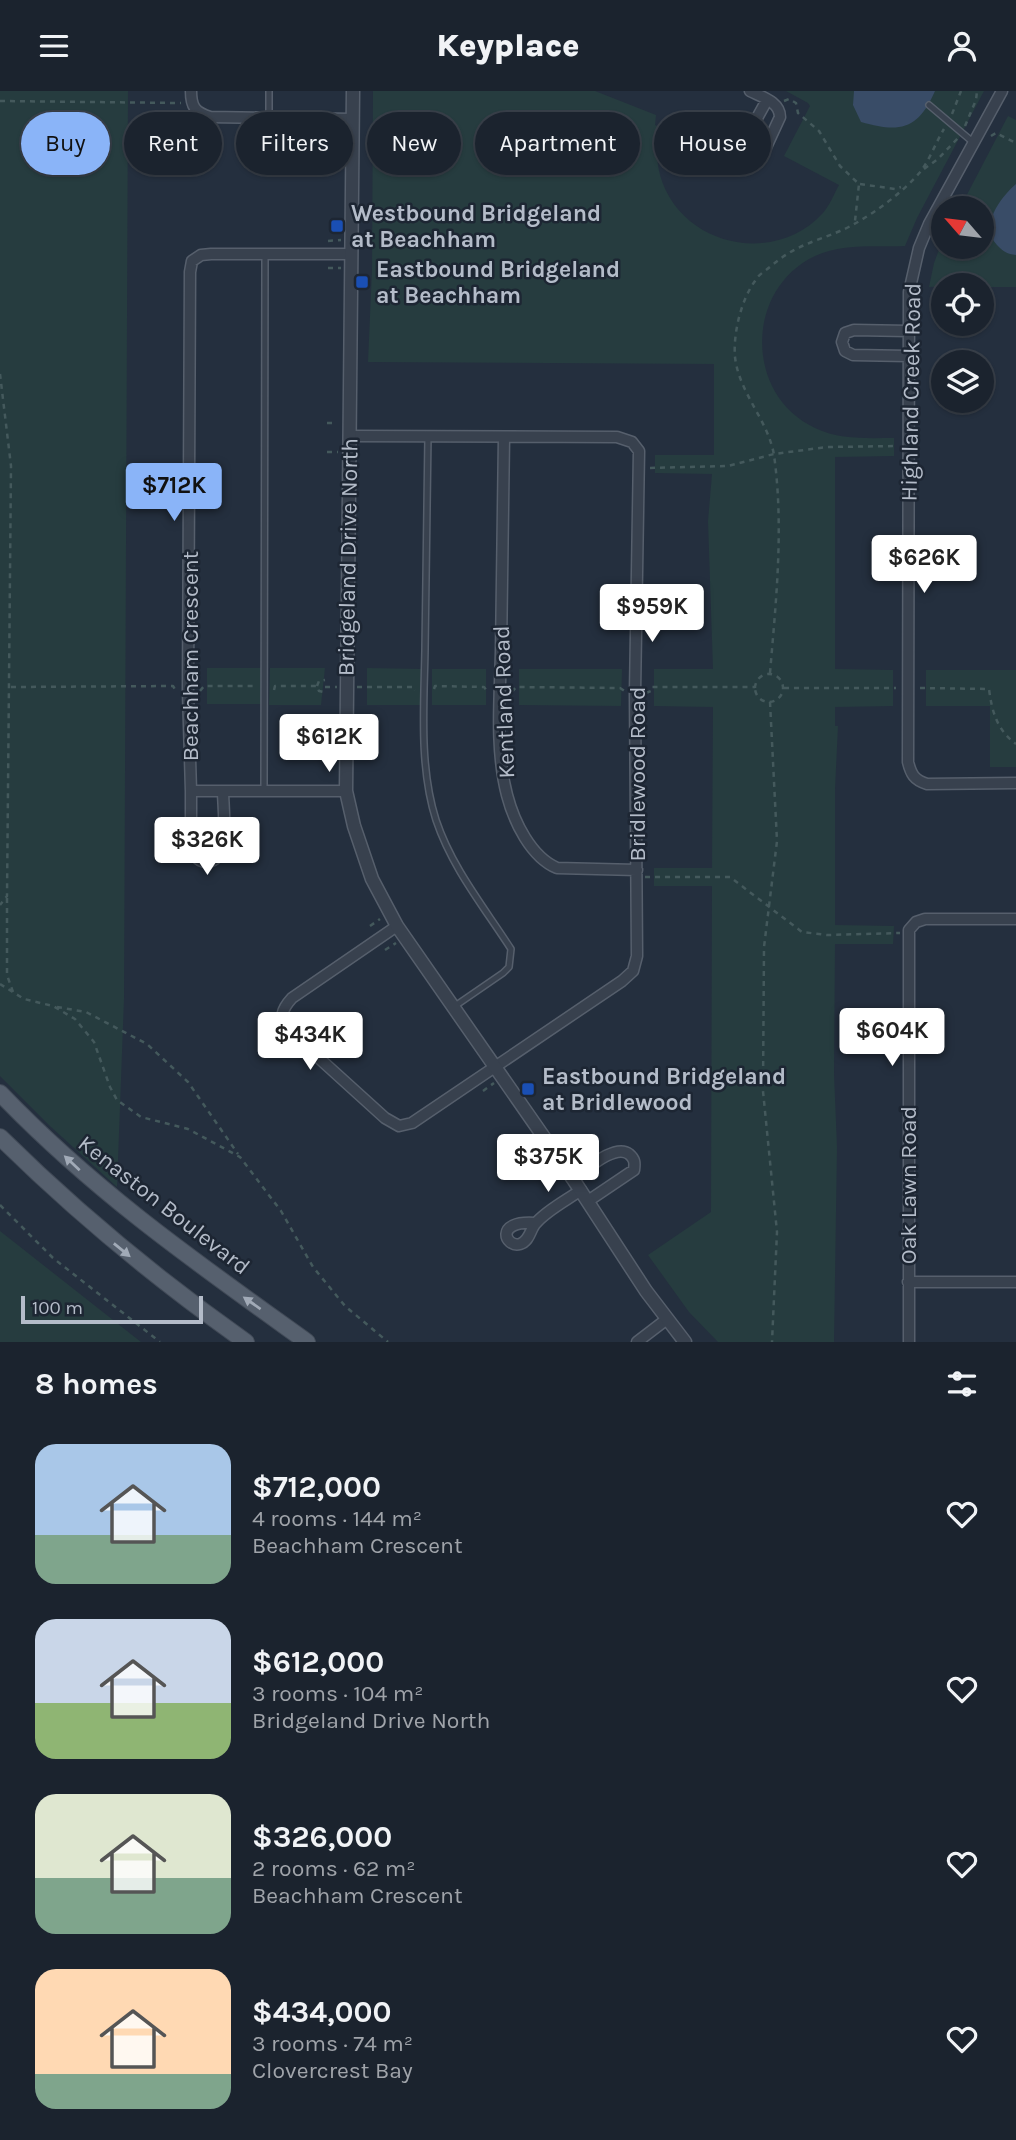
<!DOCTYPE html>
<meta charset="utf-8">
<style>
body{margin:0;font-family:Karla,sans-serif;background:#242b36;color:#f1f3f6;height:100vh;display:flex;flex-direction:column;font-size:26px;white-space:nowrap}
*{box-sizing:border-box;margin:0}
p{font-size:23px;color:#a0a4aa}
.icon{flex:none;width:38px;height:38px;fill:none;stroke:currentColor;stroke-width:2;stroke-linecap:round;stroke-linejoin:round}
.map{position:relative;height:1251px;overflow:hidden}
.drawer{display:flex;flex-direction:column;background:#1b232e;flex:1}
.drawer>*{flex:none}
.top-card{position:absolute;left:21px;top:21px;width:975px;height:63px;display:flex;gap:14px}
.needle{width:46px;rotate:298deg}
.tools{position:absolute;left:931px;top:105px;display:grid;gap:14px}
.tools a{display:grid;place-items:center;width:63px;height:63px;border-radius:50%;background:#1b232e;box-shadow:0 2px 5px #0004,0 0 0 2px #39404a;font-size:35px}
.scale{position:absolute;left:21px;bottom:18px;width:182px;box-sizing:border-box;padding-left:7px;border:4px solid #b4bcc9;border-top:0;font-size:19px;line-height:24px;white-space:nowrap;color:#b4bcc9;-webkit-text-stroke:5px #1d2633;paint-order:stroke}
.price{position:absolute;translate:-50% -60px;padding:0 16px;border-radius:7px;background:#fff;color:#222;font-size:23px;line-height:46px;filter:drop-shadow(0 2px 4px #0008)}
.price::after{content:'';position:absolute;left:50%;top:42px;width:21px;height:16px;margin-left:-10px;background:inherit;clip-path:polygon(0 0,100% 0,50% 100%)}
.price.selected{background:#8ab4f8;color:#111}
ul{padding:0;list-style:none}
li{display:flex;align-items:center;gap:21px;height:175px;padding:0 35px}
li span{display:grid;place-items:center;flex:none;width:196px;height:140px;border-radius:21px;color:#555}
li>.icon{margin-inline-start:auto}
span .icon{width:84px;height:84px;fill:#fffc;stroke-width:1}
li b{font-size:30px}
h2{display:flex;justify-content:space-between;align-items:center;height:84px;padding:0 35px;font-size:30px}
.chip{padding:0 24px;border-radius:32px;background:#1b232e;box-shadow:0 2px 5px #0004,0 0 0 2px #39404a;font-size:24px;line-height:63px}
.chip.selected{background:#8ab4f8;color:#111}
header{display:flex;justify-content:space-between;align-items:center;height:91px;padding:0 35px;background:#1b232e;font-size:32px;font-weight:800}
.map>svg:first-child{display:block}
.green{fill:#263c3f}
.water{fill:#394c67}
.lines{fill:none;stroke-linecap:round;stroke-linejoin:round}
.service-casing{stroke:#565f6c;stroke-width:8}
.minor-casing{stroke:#565f6c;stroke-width:13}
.tertiary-casing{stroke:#565f6c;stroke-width:15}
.primary-casing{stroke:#414a57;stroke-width:18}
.path{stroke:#44595c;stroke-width:2.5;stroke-dasharray:5 5;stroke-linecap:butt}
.service{stroke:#38414e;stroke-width:5}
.minor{stroke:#38414e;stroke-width:10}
.tertiary{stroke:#38414e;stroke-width:12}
.primary{stroke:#56606e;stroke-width:16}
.oneway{fill:#a1aab7}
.transit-dot{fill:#1a4fb4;stroke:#1d2633;stroke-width:2.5}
.labels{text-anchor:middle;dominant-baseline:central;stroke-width:5;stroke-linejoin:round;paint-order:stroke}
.poi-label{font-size:23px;font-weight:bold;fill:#b4bcc9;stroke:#1d2633;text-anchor:start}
.street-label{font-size:23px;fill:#b4bcc9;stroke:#1d2633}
</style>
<header><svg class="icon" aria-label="menu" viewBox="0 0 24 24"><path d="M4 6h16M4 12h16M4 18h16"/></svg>Keyplace<svg class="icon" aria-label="person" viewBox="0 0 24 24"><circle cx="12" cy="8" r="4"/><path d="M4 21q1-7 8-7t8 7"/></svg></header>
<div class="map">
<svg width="1016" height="1251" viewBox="0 0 1016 1251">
<rect width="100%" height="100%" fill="#242f3e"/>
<path class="green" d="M0,0H128L124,908L117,1096L51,1036L0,985Z
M373,0H595L656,24L655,34L659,36C656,52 656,68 660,84C680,155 774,176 823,122C830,114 834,103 839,94L784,65L810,15L808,12L786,0H984L917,127L905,155C875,156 843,152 815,165C745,198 744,304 815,337C840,349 867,347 894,347V365L835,366V578L893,579V615L835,616V635H838L835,698V834L894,835L893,853H835L834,983L837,1056L834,1251H718L689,1221L648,1164L711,1121L712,795H654V777H712L713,616L654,615V578H713L708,430L712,383L655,382V364H714V273L368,271L372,179Z
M1008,25L1016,29V196H982V194L929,196L934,172L943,148V156H982V117H960Z
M207,577H261V613H207Z
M270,577H325L321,614H269Z
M367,577L421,578V614H367Z
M432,578H486V614H432Z
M519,578H622L621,615L519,614Z
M926,579H1016V676H990V615H926Z
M0,1140L141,1251H0Z"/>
<path class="water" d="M854,0H935C918,39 900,42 861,31L853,14Z
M1016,93V164C1007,163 1004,161 997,154C979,135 1000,107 1016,93Z"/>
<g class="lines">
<g class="service-casing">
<path id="service" d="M929,14L974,52
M269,27V0
M428,345C427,417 426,488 425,559C424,614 419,676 436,729C452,777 484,816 511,858L509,876L503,882L455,915
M264,699L265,164"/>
</g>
<g class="minor-casing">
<path id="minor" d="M191,0C191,16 195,21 210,26L353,28
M750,0C762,6 780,11 780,26L762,65L756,71H748L741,63V56L767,9
M1002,0L929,133L919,157L909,201L908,671C911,683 914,689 927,693L1016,692
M908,265L853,264L845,260L842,251L845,242L854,239L908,240
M349,345L617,346L632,351L639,360L635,602L637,865L633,880L622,890L412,1032L399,1035L385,1027L289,940C278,927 282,918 292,907L397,835
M504,346C503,417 502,489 501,560C500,607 495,658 507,704C514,731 531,766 557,777L637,779
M191,700V757C194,765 198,771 207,771C231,770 223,718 223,700
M346,700H191L188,601L190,181L192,170L201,164L211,163H351
M573,1088C586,1079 615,1052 629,1063C635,1068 635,1072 634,1079L588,1110
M535,1132C494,1129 505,1157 520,1153C530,1150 530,1138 536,1132C547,1119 567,1109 581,1099
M908,1191H1016
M637,1251L667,1228
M909,1251V839L916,831L925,828H1016"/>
</g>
<g class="tertiary-casing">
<path id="tertiary" d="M353,0L346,700L354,735L372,788L397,835L573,1088L646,1200L685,1251"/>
</g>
<g class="primary-casing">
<path id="primary" d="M0,1002C95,1101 197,1172 307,1251
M0,1046C77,1122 158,1189 246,1251"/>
</g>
<path class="path" d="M0,10L181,12
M784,10L789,8L796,12L798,22L819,40L840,75L859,93L855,130
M952,23L961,0
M965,35L976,9L977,0
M991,45L996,42L1016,52
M924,78L938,68L958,47
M860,93L895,98L901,96
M328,150L341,149
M328,177H341
M0,283L11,375L7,805L0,814
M327,332H337
M327,361H338
M650,377L728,375L774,363L827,356L897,355
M770,582C776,510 784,436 774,364C768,329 739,302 735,266C733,243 741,209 755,190C758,184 765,180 770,176C795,154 812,152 840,140C866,129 903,102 921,80C930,68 936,51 944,38
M755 597a14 14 0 1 1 28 0a14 14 0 1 1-28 0Z
M317,595L319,590L325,589
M11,596L173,595L176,600
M325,596H337
M357,596H414L415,599
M784,597H896
M920,597L989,598C992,621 997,639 1016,653
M434,598L435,595L484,596L488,601
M274,599L275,595H317L319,600L324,601
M200,600L204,595H254L255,598
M512,601L516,596L620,597L626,601
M646,602L651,600L652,596H755
M770,611L777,750L764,856L763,1000L777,1141L772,1251
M645,786H730L802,841L827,844L900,842
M7,807V884L13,901
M370,835L380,828
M385,859L396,852
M0,893L24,908L53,915L75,928L94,951L110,996L117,1009L141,1026L188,1038L240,1066L281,1120L313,1176L345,1215L388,1251
M57,916L86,921L147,953L188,991L238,1063
M483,1000L494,992
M0,1114L53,1167L160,1251"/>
<use href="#service" class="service"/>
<use href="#minor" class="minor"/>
<use href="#tertiary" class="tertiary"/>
<use href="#primary" class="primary"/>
</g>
<defs><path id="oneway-solid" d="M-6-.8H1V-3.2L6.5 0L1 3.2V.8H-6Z" transform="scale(1.75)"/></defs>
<g class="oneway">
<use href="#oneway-solid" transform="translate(72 1072) rotate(-137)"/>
<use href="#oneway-solid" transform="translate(122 1159) rotate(39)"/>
<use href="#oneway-solid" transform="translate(252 1212) rotate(-145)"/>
</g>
<g class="transit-dot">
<rect x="330" y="128" width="14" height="14" rx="3.5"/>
<rect x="355" y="184" width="14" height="14" rx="3.5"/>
<rect x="521" y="991" width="14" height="14" rx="3.5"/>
</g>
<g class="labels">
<g class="poi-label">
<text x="351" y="122">Westbound Bridgeland<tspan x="351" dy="26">at Beachham</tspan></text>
<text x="376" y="178">Eastbound Bridgeland<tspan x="376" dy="26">at Beachham</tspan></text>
<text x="542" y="985">Eastbound Bridgeland<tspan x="542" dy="26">at Bridlewood</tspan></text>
</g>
<g class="street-label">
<text transform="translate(911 301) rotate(-89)">Highland Creek Road</text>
<text transform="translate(348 466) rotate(-89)">Bridgeland Drive North</text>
<text transform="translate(190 565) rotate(-90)">Beachham Crescent</text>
<text transform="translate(504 611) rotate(-92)">Kentland Road</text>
<text transform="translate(637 683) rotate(-90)">Bridlewood Road</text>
<text transform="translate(908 1094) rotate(-90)">Oak Lawn Road</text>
<text transform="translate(164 1114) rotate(38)">Kenaston Boulevard</text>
</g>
</g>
</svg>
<div class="tools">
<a><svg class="needle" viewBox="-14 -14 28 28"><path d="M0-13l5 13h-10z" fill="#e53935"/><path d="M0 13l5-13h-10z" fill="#a0a4aa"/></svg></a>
<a><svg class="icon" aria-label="locate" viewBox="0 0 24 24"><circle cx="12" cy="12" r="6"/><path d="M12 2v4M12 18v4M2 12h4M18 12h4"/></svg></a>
<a><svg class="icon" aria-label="layers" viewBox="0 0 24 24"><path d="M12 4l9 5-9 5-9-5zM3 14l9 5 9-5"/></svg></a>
</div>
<div class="scale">100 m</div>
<b class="price selected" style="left:174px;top:432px">$712K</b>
<b class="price" style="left:924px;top:504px">$626K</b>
<b class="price" style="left:652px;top:553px">$959K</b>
<b class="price" style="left:329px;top:683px">$612K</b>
<b class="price" style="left:207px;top:786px">$326K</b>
<b class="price" style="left:892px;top:977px">$604K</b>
<b class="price" style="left:310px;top:981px">$434K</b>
<b class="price" style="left:548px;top:1103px">$375K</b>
<div class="top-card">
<a class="chip selected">Buy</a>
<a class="chip">Rent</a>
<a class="chip">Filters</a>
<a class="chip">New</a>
<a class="chip">Apartment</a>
<a class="chip">House</a>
</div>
</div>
<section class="drawer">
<h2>8 homes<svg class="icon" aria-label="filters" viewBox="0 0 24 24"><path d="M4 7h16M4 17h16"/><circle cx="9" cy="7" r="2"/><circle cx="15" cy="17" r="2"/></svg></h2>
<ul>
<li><span style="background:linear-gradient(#a9c7e8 65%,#7fa58c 0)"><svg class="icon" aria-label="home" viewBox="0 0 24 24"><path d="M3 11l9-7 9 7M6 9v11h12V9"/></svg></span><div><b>$712,000</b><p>4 rooms · 144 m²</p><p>Beachham Crescent</p></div><svg class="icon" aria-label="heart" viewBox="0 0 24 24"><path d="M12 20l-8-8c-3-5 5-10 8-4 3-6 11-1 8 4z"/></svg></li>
<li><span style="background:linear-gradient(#c9d6e8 60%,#8fb573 0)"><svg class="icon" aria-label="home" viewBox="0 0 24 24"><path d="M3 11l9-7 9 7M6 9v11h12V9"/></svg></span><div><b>$612,000</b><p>3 rooms · 104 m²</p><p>Bridgeland Drive North</p></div><svg class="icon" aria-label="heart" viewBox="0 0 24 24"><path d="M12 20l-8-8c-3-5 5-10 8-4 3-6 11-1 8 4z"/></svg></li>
<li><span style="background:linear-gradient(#dfe7d0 60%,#7fa58c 0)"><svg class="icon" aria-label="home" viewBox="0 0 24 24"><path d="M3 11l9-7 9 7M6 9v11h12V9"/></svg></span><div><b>$326,000</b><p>2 rooms · 62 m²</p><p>Beachham Crescent</p></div><svg class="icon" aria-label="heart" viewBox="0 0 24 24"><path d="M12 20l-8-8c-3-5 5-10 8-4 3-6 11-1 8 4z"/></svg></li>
<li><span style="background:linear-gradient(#ffd9b3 75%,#7fa58c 0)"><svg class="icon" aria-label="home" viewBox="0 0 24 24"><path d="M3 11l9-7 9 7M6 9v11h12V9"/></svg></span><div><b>$434,000</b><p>3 rooms · 74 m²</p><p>Clovercrest Bay</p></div><svg class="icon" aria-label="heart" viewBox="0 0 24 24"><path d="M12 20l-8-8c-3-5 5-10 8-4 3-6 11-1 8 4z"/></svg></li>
</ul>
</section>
